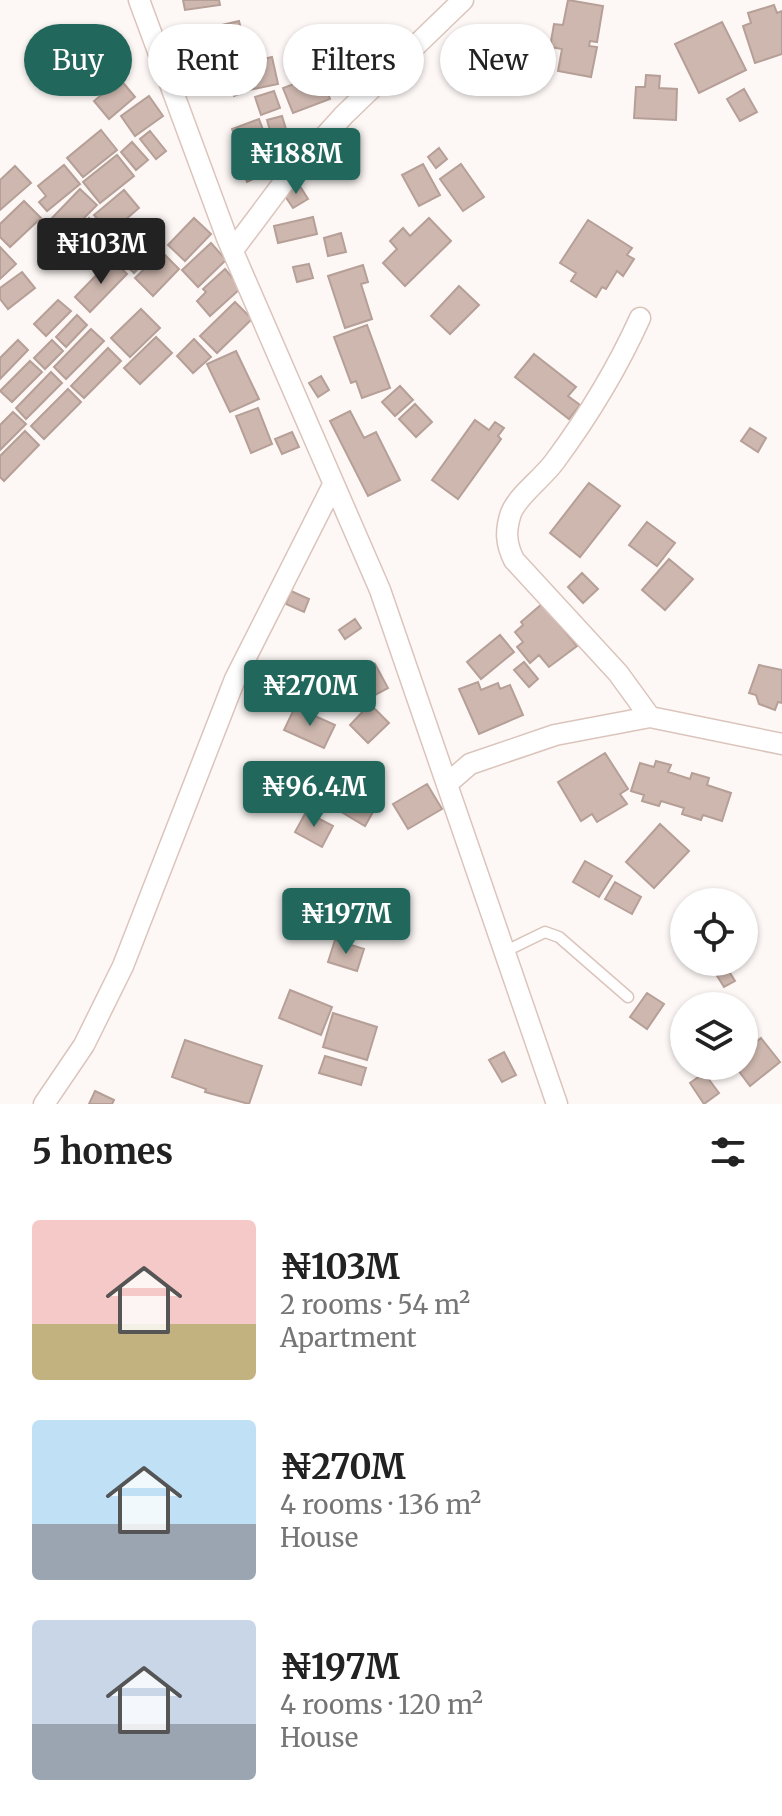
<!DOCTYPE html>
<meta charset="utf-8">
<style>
body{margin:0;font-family:Merriweather,serif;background:#f6f6f6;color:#222;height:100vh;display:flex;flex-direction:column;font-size:30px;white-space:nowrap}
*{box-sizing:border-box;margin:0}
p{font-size:26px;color:#767676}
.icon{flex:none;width:44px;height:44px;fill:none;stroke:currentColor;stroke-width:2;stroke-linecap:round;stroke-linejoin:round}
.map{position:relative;height:1104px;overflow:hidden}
.sheet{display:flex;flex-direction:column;background:#fff;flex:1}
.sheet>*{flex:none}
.hud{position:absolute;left:24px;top:24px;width:734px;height:72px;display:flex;gap:16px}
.controls{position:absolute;left:670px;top:888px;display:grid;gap:16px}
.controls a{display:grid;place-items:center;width:88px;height:88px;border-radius:50%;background:#fff;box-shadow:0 2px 6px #0004;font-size:40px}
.price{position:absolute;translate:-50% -68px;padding:0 18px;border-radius:8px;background:#21675b;color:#fff;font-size:26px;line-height:52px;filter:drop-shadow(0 2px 4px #0008)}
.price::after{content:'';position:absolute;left:50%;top:48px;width:24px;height:18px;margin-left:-12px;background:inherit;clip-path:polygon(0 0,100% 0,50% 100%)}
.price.selected{background:#222;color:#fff}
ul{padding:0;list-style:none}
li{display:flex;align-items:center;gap:24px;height:200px;padding:0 32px}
li span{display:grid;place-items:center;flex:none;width:224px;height:160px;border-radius:8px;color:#555}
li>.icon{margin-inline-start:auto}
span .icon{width:96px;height:96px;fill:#fffc;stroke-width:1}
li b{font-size:34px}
h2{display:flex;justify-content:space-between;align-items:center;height:96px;padding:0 32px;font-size:34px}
.chip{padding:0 28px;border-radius:36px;background:#fff;box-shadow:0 2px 6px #0004;font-size:28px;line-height:72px}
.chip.selected{background:#21675b;color:#fff}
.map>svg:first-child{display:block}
.building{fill:#cdb7ae;stroke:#b59f97;stroke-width:2}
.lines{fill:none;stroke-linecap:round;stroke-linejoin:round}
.lane-casing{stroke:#dbc4bb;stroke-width:13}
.street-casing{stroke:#dbc4bb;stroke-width:23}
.lane{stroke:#fff;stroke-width:10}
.street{stroke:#fff;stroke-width:20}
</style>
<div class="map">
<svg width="782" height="1104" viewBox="0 0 782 1104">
<rect width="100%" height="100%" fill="#fdf8f6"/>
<path class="building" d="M183,0H219L220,5L185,10Z
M568,0L603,6L597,42L590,41L589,46L597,47L591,77L558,71L562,49L550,47L554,24L563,25Z
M774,5L777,13L782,11V54L755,63L743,26L751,23L748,13Z
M239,21L246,48L198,59L192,32Z
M722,22L746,70L699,93L675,44Z
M373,26L374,57L332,59L331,28Z
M272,57L278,84L244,91L238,65Z
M233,69L242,93L234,96L225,72Z
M321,74L330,99L293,113L283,88Z
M646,75L660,76L659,88L677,89L676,120L634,118L636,87H645Z
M120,79L135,97L109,119L94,101Z
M744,89L757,112L740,121L727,99Z
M274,91L280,108L261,115L255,97Z
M149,96L163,116L135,136L121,116Z
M282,116L289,139L274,144L267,120Z
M259,119L269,146L242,156L232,129Z
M101,130L117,150L83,177L67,158Z
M150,131L166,151L156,159L140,139Z
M132,142L148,160L136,170L121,152Z
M439,148L447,159L436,168L428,157Z
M117,155L134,176L100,203L83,182Z
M257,155L266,173L247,182L239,163Z
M423,164L440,195L419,206L402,175Z
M461,164L484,197L463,211L440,179Z
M64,165L80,184L47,211L39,202L46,196L38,186Z
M15,166L31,183L0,210V180Z
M298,183L308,199L293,208L283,193Z
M80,189L97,205L68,234L52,218Z
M124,190L139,208L110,233L94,215Z
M24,201L41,218L10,247L0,237V224Z
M313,217L317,234L278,243L274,226Z
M89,218L105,234L76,265L59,249Z
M194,218L211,234L185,261L168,245Z
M429,218L451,241L405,286L383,263L397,249L390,241L403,228L410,236Z
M588,220L632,248L627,255L634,259L623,276L617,271L606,289L602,287L596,297L571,281L576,273L560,263Z
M145,225L163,241L134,273L117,257Z
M341,233L346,252L328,256L324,238Z
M211,243L226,260L198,287L182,270Z
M0,247L16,264L0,279Z
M162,252L179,269L153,296L135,278Z
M112,259L127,274L90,312L75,297Z
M309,264L313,278L297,282L293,267Z
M363,265L368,282L361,284L372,319L345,328L328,276Z
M225,269L241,288L210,316L197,301L206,292L203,289Z
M22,272L35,288L8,309L0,299V288Z
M459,286L479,305L450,334L431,316Z
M58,300L71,311L46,336L34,324Z
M235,302L252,319L217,353L200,336Z
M141,309L160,328L130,357L111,338Z
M77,315L87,325L66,347L56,337Z
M367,325L390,388L362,398L356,381L351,383L334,337Z
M91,329L104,341L66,379L54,367Z
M156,337L172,353L140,384L124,368Z
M194,339L211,357L193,373L177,356Z
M18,340L28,350L0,379V358Z
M52,340L63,351L45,369L34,358Z
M108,348L121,361L84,398L71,386Z
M236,351L259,399L230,412L207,364Z
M534,354L576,387L568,396L580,405L569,419L515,377Z
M30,361L42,372L12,402L0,391Z
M51,372L62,383L26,419L16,408Z
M321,376L329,390L318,397L309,383Z
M400,386L413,400L395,416L382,402Z
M68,389L81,402L44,439L31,426Z
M415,404L432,422L416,437L399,419Z
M258,408L272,444L251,453L236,416Z
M350,411L364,438L376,432L400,480L368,496L330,421Z
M13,412L26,424L0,450V425Z
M475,420L489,430L495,422L504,428L498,436L501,439L458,499L432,480Z
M750,428L766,438L758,452L741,441Z
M25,431L39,445L4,481L0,477V456Z
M292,432L299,447L282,454L275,439Z
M589,483L620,506L580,557L550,533Z
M647,522L675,543L657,566L629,545Z
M669,559L693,579L665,610L642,590Z
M582,573L598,589L583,603L568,587Z
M291,591L309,599L304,612L286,604Z
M542,604L577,646L549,667L539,655L530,663L517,647L523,642L515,632L523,625L521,622Z
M355,619L361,628L345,639L339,630Z
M500,635L514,652L481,679L467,662Z
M524,662L538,679L529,687L514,670Z
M375,664L388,688L366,700L353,677Z
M759,665L782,670V703L778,702L775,710L759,704L756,695L749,693Z
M478,682L481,690L498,683L500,689L510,685L523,715L479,734L459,689Z
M370,704L389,723L368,743L350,725Z
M295,707L335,725L324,748L284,730Z
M605,753L628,789L620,794L627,804L597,822L592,814L581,821L558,782Z
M656,761L671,765L668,772L690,779L692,773L709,778L707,785L731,793L722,821L703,815L701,820L682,814L684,808L661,801L659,806L642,801L644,795L631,791L640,763L654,767Z
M335,769L382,796L365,826L318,798Z
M427,784L442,809L408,829L393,804Z
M306,812L333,826L322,847L295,832Z
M660,824L689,851L654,888L626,862Z
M585,861L612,876L599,897L573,882Z
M615,882L641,897L632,914L605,899Z
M335,940L364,949L357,971L328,962Z
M725,965L735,981L724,987L714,971Z
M290,990L332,1007L321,1035L279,1018Z
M647,993L664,1004L647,1029L630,1017Z
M333,1013L377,1027L367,1060L323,1047Z
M761,1038L780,1062L750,1086L735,1066H744V1051Z
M185,1040L262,1066L249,1104L205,1092L206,1089L172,1077Z
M504,1052L516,1075L502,1082L489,1060Z
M325,1056L366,1068L361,1085L319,1073Z
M704,1073L719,1093L704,1104L690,1083Z
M95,1091L114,1100L112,1104H89Z"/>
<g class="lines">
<g class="lane-casing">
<path id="lane" d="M504,952L545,932L559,937L628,997"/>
</g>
<g class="street-casing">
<path id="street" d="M139,0L227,238L380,590L557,1104
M233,250L287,178L344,115L463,0
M640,318C617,369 589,415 555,461C543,478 518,495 511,513C505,531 506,544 514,560L618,673L650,717
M447,784L470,764L555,735L650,717L782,744
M44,1104L84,1045L123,966L235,679L333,485"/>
</g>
<use href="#lane" class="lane"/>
<use href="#street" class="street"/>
</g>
</svg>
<div class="controls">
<a><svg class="icon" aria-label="locate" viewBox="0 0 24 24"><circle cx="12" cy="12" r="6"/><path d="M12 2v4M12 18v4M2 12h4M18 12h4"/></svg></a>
<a><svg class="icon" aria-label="layers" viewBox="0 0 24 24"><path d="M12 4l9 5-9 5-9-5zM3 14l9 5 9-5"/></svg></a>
</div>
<b class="price" style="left:296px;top:196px">₦188M</b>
<b class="price selected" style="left:101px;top:286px">₦103M</b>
<b class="price" style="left:310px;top:728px">₦270M</b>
<b class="price" style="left:314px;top:829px">₦96.4M</b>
<b class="price" style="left:346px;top:956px">₦197M</b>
<div class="hud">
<a class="chip selected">Buy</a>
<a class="chip">Rent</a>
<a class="chip">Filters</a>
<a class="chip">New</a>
</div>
</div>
<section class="sheet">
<h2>5 homes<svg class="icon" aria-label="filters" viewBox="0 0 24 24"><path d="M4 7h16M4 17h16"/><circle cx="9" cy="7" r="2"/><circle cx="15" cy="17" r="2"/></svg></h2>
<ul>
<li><span style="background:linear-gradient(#f6c9c9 65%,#c2b280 0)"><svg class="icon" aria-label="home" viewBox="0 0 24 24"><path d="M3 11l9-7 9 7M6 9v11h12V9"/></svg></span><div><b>₦103M</b><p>2 rooms · 54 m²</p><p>Apartment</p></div></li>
<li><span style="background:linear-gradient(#bfe0f5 65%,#9aa5b1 0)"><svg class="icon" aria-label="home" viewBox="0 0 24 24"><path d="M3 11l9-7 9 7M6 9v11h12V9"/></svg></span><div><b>₦270M</b><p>4 rooms · 136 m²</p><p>House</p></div></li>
<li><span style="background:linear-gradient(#c9d6e8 65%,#9aa5b1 0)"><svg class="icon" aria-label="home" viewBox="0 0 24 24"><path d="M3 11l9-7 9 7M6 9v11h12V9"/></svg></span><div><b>₦197M</b><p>4 rooms · 120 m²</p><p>House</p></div></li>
</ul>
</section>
